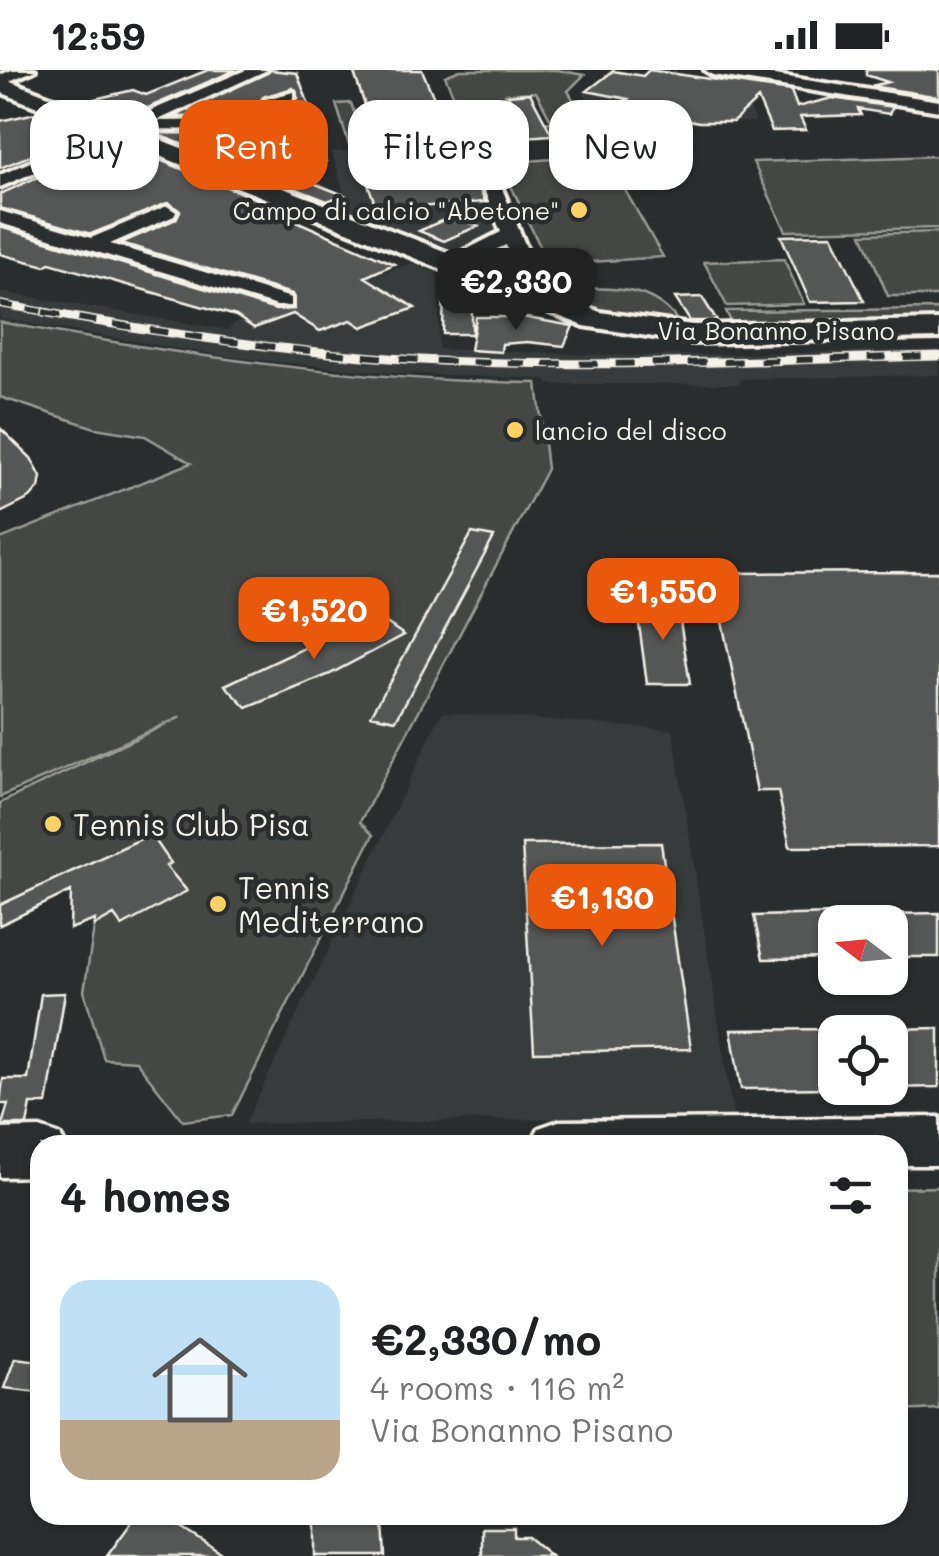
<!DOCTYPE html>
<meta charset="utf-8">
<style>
body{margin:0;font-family:Mali,sans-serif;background:#f6f6f6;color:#202124;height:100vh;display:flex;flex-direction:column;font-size:38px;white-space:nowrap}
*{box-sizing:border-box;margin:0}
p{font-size:32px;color:#757577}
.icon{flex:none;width:55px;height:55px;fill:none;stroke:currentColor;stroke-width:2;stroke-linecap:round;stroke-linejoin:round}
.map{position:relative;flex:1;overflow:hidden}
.details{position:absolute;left:30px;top:1065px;width:878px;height:390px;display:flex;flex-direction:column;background:#fff;border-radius:30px;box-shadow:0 2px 8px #0004}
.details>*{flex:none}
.guide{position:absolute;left:30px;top:30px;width:880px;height:90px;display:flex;gap:20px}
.needle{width:65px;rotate:286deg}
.fabs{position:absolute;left:818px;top:835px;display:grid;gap:20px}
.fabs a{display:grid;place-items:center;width:90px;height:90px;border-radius:20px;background:#fff;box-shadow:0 2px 8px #0004;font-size:50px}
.price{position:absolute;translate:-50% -85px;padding:0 22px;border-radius:20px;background:#ea580c;color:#fff;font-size:32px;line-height:65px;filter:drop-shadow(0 2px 5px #0008)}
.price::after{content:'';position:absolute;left:50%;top:60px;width:30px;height:22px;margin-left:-15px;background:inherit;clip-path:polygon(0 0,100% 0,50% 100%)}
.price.selected{background:#222;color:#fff}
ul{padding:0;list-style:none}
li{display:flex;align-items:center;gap:30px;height:250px;padding:0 30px}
li span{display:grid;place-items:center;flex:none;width:280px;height:200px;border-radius:30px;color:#555}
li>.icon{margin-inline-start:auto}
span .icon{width:120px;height:120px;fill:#fffc;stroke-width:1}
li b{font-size:42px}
h2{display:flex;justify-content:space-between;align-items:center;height:120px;padding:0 30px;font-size:42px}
.tag{padding:0 35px;border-radius:30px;background:#fff;box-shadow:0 2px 8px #0004;font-size:35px;line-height:90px}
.tag.selected{background:#ea580c;color:#fff}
.status{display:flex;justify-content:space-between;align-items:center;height:70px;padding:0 50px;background:#fff;direction:ltr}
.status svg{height:28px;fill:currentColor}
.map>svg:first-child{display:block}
.built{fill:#373a3a}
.green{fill:#444645;stroke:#9c9c96;stroke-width:2.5}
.building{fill:#555756;stroke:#f4f1e8;stroke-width:2.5}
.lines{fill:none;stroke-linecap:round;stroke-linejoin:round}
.minor-casing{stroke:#f4f1e8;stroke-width:8}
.secondary-casing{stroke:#f4f1e8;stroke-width:8}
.primary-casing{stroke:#f4f1e8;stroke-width:7}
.minor{fill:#2a2d2e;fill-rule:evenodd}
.secondary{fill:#2a2d2e;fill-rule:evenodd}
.primary{fill:#2a2d2e;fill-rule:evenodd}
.rail-far1-casing{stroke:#f4f1e8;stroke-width:8}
.rail-casing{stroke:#f4f1e8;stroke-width:9}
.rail-far1{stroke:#2a2d2e;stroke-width:5;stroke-dasharray:14;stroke-linecap:butt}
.rail{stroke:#2a2d2e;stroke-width:6;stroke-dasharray:18;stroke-linecap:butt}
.poi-dot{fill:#ffd166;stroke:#2a2d2e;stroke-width:4}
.labels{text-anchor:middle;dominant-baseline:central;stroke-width:9;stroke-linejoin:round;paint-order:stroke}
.far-poi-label{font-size:25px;fill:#f4f1e8;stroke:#2a2d2e;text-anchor:end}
.far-street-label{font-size:25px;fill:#f4f1e8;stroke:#2a2d2e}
.poi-label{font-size:30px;fill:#f4f1e8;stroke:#2a2d2e;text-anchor:start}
</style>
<div class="status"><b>12:59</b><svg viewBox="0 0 49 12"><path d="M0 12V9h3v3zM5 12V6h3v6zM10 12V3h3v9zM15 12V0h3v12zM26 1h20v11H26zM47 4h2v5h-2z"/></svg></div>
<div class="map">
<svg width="939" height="1486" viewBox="0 0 939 1486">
<rect width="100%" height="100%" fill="#2a2d2e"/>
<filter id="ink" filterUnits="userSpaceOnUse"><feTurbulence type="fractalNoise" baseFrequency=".01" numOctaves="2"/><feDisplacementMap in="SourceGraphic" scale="20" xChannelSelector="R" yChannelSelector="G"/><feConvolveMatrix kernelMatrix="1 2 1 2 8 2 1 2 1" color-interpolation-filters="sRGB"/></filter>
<g filter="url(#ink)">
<path class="built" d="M598,11L749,35L756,52L602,54L584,23Z
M419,76L425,83L441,89L477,90L507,161L455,185L349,142L332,82Z
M411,193L438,204L439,279L625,286L939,280V305L739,309V314H548L546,309L390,303L230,287L0,249V222L228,260L235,253Z
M442,642L673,660L733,1046L245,1054Z"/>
<path class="green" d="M460,0H558L584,5L568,21L591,60L518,65L511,53L468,56L464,47L514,45L520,55L552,52L536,22L505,24L508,33L458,36L445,6Z
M351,33L362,65L411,61L409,52L452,49L461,71L366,77L365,74L349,75L336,34Z
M605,85L663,187L549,195L500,93Z
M939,86V158L786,161L753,92Z
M939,162V226H888L862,164Z
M784,189L804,234L727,236L704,192Z
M551,219C602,220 650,209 680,254L585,240L553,226Z
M939,239V249L732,254L726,241Z
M0,252C177,285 356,311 537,313L547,399L360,752L373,765L232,1045L183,1051L136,991L104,989L84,921L99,826L93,792L0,835V733L181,647L0,727V469L191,393L145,366L95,358L0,327Z
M939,1117V1339L898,1341V1118Z"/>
<path class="building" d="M208,0H236L120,50L77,33L133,20L146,25Z
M270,0L297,3L313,46L291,47L288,35L298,28L293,18L263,27L260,32L266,41L242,46L174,47Z
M353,0H422L442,47L403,50L406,59L374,62Z
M649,0L791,21L797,37L832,28L893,37L889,44L858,39L861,45L800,47L806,60L772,61L758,29L733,52H699L619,36L628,29L587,21L613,1L643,6Z
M866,0H939V27L871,16L888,12L866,5Z
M530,23L552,65L482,70L466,37L513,34L508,25Z
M40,42L90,62L0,98V51Z
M280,56L325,91L280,100L344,125L327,131L153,63L237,64L278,95L292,96L296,92L294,81L265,59Z
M115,72L294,144L287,147L394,194L365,207L415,238L362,257L351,250L320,261L293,244L254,258L236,246L204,237L50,193L45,196L0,184V157L276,240L294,239L292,224L121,173L176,149L180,141L169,133L91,164L0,138V124Z
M472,100L485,132L377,140L366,108Z
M452,146L478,156L444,171L419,161Z
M832,165L864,231L810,232L781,166Z
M444,206L472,217V264H443Z
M702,227L717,251H690L675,228Z
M476,247H522L573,256L564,276L527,272L502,274L501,282L470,280Z
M0,358L31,388L41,407L39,418L30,428L0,443Z
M472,463L494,467L396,650L371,645Z
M939,502V776L790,777L778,721H757L712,503Z
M636,532H677L690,614H647Z
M375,545L404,565L330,604L247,638L225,615Z
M151,764L171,793L166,796L187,821L122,856L114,845L94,856L95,850L70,859L71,821L0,855V835Z
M661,773L691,979L534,982L522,774Z
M939,843V887H890V844Z
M835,844V888L763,889L754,846Z
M65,923L47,1034H31L27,1055H2L8,1034H0L3,1009H28L41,924Z
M939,958V1017L890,1018V959Z
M835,959V1018L741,1019L731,960Z
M15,1288L40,1291V1322L4,1318Z
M137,1445H161L226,1486H107Z
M315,1445H363V1455L383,1453L385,1486H315Z
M482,1458H514V1467H528L551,1486H482Z"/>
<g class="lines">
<g class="minor-casing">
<path id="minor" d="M12,0H35L0,15V5Z
M246,0H267L156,51L242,50L272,43L264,32L266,29L294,22V28L282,34L289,44L285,51L256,57L292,84V92H280L238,60L136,59L0,117V105Z
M705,0H743L939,31V41L713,5Z
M481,84L490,89L548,231L545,235H531L528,231L506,175L455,198H441L438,194L501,162L472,89Z
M167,136L176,142L174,146L110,174L291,228V236H277L0,153V141L91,168Z"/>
</g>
<g class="secondary-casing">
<path id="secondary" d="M0,7L600,242L692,255L939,250V268L692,273L584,256L0,22Z"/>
</g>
<g class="primary-casing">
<path id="primary" d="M939,1047V1095H898V1075H530L539,1058L559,1051Z
M40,1058L60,1065L65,1075H40V1106L0,1107V1059Z"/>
</g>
<use href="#minor" class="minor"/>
<use href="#secondary" class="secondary"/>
<use href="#primary" class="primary"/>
<g class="rail-far1-casing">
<path id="rail-far1" d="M0,234L57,244"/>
</g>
<g class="rail-casing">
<path id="rail" d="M43,242C168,264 294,283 421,290C593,299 767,290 939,286"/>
</g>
<use href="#rail-far1" class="rail-far1"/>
<use href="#rail" class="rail"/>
</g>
</g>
<g class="poi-dot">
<circle cx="579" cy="140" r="10"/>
<circle cx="515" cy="360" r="10"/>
<circle cx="53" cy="754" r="10"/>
<circle cx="218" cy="834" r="10"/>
</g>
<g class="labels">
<g class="far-poi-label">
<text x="559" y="140">Campo di calcio "Abetone"</text>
<text x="535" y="360" text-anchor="start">lancio del disco</text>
</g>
<g class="far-street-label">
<text x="776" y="260">Via Bonanno Pisano</text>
</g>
<g class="poi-label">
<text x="73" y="754">Tennis Club Pisa</text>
<text x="238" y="817">Tennis<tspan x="238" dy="34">Mediterrano</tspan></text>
</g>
</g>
</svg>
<div class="fabs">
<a><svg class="needle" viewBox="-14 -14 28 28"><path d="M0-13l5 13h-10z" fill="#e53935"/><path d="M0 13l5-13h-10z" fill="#757577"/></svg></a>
<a><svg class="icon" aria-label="locate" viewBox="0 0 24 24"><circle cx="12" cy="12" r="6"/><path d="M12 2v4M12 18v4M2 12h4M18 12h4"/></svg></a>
</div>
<b class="price selected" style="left:516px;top:263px">€2,330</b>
<b class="price" style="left:663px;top:573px">€1,550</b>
<b class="price" style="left:314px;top:592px">€1,520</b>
<b class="price" style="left:602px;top:879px">€1,130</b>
<div class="guide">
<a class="tag">Buy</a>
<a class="tag selected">Rent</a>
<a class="tag">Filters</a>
<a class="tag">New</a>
</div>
<section class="details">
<h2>4 homes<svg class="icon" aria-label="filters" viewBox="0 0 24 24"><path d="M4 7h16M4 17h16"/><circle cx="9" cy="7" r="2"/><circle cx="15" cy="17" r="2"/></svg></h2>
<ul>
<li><span style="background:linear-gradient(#bfe0f5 70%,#b9a48a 0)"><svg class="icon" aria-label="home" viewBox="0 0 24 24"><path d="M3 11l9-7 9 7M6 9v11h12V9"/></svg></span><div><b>€2,330/mo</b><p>4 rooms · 116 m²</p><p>Via Bonanno Pisano</p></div></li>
</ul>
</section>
</div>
